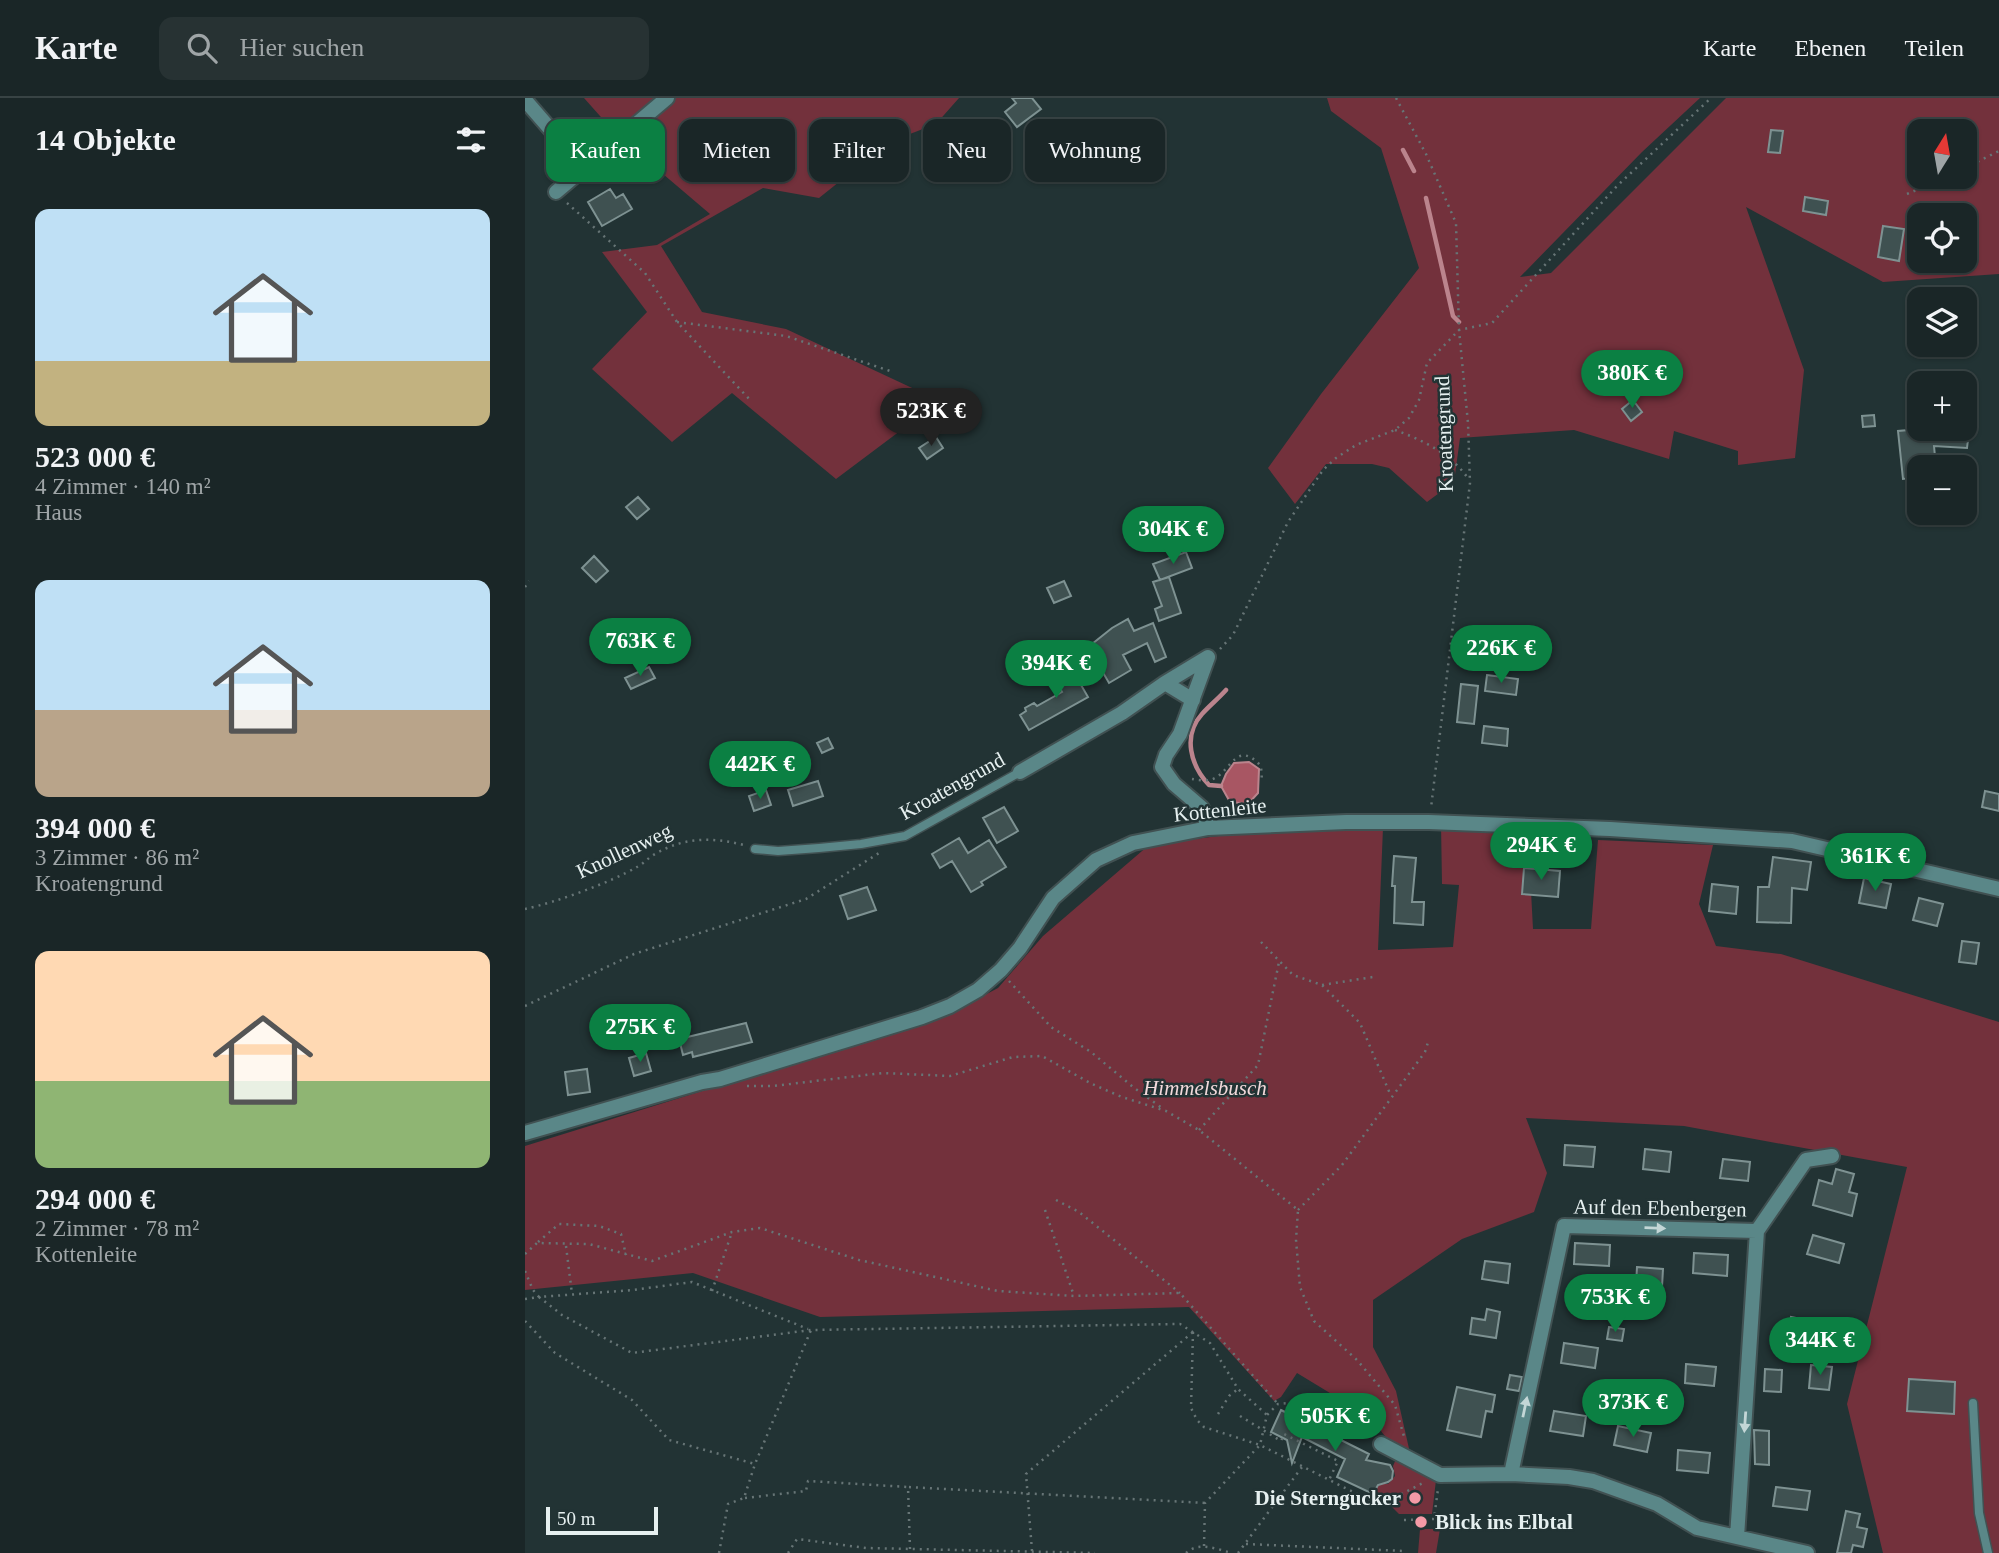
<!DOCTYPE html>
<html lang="de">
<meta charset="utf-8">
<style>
body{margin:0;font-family:Georgia,serif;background:#273233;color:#f1f3f6;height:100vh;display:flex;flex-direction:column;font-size:26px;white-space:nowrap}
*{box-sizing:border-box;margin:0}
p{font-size:23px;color:#9fa5a7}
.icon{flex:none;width:38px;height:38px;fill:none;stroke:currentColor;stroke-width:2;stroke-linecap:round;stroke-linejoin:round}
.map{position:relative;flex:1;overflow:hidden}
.sheet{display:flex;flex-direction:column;background:#1a2627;width:525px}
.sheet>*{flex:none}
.hud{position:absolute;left:21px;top:21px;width:665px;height:63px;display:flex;gap:14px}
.needle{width:46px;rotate:11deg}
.tools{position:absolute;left:1382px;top:21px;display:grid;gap:14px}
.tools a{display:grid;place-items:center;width:70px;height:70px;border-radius:14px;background:#1a2627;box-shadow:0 2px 5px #0004,0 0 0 2px #384344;font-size:35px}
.scale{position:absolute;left:21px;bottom:18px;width:112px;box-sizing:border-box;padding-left:7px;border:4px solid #e6f0f0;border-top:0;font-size:19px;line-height:24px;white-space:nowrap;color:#e6f0f0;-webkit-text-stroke:5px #223334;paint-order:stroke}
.price{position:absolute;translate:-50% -60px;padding:0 16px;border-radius:24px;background:#0b8043;color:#fff;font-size:23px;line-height:46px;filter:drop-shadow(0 2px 4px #0008)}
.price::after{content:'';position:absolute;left:50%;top:42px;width:21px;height:16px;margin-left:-10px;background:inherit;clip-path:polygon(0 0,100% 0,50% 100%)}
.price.active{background:#222;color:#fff}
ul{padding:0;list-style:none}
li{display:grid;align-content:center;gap:14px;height:371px;padding:0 35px}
li span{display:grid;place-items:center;height:217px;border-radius:14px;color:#555}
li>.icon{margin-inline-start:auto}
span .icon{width:126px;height:126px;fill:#fffc;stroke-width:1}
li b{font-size:30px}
h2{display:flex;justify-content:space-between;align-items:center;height:84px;padding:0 35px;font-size:30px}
.pill{padding:0 24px;border-radius:14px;background:#1a2627;box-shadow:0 2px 5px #0004,0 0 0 2px #384344;font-size:24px;line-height:63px}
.pill.active{background:#0b8043;color:#fff}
header{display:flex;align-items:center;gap:42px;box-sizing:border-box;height:98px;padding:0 35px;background:#1a2627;border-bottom:2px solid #384344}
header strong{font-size:33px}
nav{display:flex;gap:38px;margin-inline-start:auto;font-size:24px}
.search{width:490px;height:63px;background:#273233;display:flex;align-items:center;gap:18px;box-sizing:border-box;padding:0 24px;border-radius:14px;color:#9fa5a7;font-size:26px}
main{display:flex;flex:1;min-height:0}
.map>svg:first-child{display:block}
.green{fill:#73313c;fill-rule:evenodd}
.water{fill:#a85663;stroke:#bb848d;stroke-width:2}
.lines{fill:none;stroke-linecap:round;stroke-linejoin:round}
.stream{stroke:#bb848d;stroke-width:4.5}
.building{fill:#3f5151;stroke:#7e9292;stroke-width:2}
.service-casing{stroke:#415152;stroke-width:11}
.minor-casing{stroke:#415152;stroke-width:18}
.tertiary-casing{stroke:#415152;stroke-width:18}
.path{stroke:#677576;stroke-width:2.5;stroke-dasharray:2 5;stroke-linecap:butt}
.service{stroke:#5a8788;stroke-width:8}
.minor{stroke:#5a8788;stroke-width:14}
.tertiary{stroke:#5a8788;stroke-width:14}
.oneway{fill:#c3d6d6}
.poi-dot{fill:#f49aa6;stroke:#223334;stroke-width:2.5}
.labels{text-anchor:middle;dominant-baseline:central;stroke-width:5;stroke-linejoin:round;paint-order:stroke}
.street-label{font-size:21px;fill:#e6f0f0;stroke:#223334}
.park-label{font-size:21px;font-style:italic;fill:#f2d9db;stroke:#223334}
.poi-label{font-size:21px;font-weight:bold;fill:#e6f0f0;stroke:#223334;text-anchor:end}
</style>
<header>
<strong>Karte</strong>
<div class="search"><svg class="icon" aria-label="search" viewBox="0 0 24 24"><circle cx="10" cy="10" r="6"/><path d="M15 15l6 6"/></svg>Hier suchen</div>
<nav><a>Karte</a><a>Ebenen</a><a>Teilen</a></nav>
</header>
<main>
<section class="sheet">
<h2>14 Objekte<svg class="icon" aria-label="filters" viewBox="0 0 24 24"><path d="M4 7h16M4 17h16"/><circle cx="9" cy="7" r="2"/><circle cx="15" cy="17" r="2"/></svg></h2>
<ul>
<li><span style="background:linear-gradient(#bfe0f5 70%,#c2b280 0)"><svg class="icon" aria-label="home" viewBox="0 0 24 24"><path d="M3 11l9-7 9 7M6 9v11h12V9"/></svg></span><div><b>523 000 €</b><p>4 Zimmer · 140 m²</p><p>Haus</p></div></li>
<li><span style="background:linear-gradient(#bfe0f5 60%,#b9a48a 0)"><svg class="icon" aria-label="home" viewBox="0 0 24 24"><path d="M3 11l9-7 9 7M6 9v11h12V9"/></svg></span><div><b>394 000 €</b><p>3 Zimmer · 86 m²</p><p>Kroatengrund</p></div></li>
<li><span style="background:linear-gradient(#ffd9b3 60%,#8fb573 0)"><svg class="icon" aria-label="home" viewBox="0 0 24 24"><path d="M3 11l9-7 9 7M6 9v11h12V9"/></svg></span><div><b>294 000 €</b><p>2 Zimmer · 78 m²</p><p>Kottenleite</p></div></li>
</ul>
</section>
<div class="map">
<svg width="1474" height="1455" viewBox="0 0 1474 1455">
<rect width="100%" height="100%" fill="#223334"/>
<path class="green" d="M59,0H434L411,26L364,44L294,100L238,90L136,148L177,214L261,231L415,303L311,381L207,295L147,344L67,271L122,214L77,154L132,147L185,116L91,36Z
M802,0H1175L1117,54L995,179L1026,175L1201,0H1474V176L1358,184L1221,109L1279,272L1270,360L1213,367V353L1149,333L1144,361L1049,332L935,340L929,384L902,404L864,370L847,366H801L770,406L743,370L796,296L894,170L856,50L806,13ZM1395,33H1440V79H1395ZM1395,117H1440V163H1395Z
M793,725L858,730L853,852L928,849L934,787L917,786L916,726L1003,736L1008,831H1066L1073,742L1188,747L1174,806L1191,848L1256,856L1474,924V1455H1358L1322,1306L1382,1069L1159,1028L1001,1020L1022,1075L1009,1114L937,1141L848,1202V1249L871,1293L885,1355C870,1347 857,1340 851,1323L772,1275L756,1299L749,1303L664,1209L295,1219L168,1175L0,1192V1048L422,917L473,890L518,838L624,747Z
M871,1361L911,1382L907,1416H874L864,1406L848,1397L853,1386H863L870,1378L868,1368Z
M895,1431H915L911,1455H893Z"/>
<path class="water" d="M724,664L734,671L733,695L723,706L705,704L696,688L701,676L709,665Z"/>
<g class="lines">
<path class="stream" d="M878,52L889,73
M901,100L928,218L934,224
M696,688L684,687C666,668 657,638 677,616C684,608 693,601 701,592"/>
</g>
<path class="building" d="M487,0H507L516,11L492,29L480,14L491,5Z
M1246,32L1258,33L1255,55L1243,54Z
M85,91L91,100L98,96L107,111L77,128L63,104Z
M1280,99L1303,103L1301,117L1278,113Z
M1358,128L1379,131L1374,163L1353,159Z
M1108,302L1117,314L1106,323L1097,311Z
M1349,317L1350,328L1338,329L1337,318Z
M1396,331L1444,333L1442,350L1409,348L1411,369H1395V379L1378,381L1373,333Z
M411,339L418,350L402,361L394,350Z
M113,399L124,411L112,421L101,409Z
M661,454L667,470L635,482L628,466Z
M69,458L83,473L71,484L57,470Z
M644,479L656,515L634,523L630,511L637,508L628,484Z
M539,483L546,498L529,505L522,490Z
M603,521L609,533L628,525L641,559L630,564L622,545L598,557L606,572L584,585L573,566L577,564L567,546L587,530Z
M493,560L502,574L492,580L483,566Z
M541,568L545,575L548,573L563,599L504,632L495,617L501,613L500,610L509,605L512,608L537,594L531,584L534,582L529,575Z
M124,569L130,580L106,591L100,580Z
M962,577L993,581L991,597L960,593Z
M936,586L953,588L949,626L932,624Z
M959,628L983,631L982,648L957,645Z
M303,640L308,650L297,655L292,645Z
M293,683L298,698L268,708L263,692Z
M241,692L246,707L229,713L224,698Z
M1460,693L1474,696V713L1457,709Z
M479,709L493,733L472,745L458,720Z
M434,740L443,755L464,742L481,769L456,784L458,787L446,794L427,763L415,770L407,756Z
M869,758L891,760L887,804H899L898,827L869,825L870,788H867Z
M1248,759L1286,764L1282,792L1267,790L1266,825L1232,824L1233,789H1244Z
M999,770L1035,773L1033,799L997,796Z
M1339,780L1366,786L1361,810L1334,805Z
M1187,786L1213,789L1211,816L1184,813Z
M342,789L351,812L323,821L315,798Z
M1394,800L1418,806L1412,828L1388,822Z
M1437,843L1454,845L1451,866L1434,864Z
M221,925L227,944L168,959L167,954L158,957L154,941Z
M121,955L126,973L109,978L104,960Z
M62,971L65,994L43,997L40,974Z
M1040,1047L1070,1049L1068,1069L1039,1067Z
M1120,1051L1146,1054L1144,1074L1118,1071Z
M1198,1061L1225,1064L1223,1083L1195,1080Z
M1311,1071L1329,1076L1324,1094L1332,1096L1327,1118L1288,1107L1294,1082L1307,1086Z
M1288,1137L1319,1146L1314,1165L1282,1156Z
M1050,1145L1085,1147L1084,1168L1049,1166Z
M1169,1155L1203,1157L1202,1178L1168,1175Z
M960,1163L985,1166L983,1185L957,1181Z
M1112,1169L1138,1171L1137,1189L1111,1187Z
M962,1211L975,1214L971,1240L945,1236L947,1220L960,1222Z
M1266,1219L1297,1225L1293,1244L1263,1239Z
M1084,1229L1099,1231L1097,1243L1082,1241Z
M1039,1245L1073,1250L1070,1270L1036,1265Z
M1161,1266L1191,1269L1189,1288L1160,1285Z
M1286,1267L1307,1269L1304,1292L1284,1290Z
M1240,1271L1257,1272L1256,1294L1239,1293Z
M985,1277L997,1279L994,1293L982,1291Z
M1384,1281L1430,1284L1429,1316L1382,1313Z
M932,1289L970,1297L967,1314L961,1313L956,1339L922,1332Z
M756,1312L844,1356L841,1362L865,1367L868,1373L867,1381L863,1384L853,1387L848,1396L812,1379L820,1361L777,1339L767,1365L762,1342L746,1334Z
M1029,1313L1061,1318L1058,1338L1025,1333Z
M1093,1328L1126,1335L1122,1354L1089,1347Z
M1229,1332L1244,1333V1367L1230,1366Z
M1153,1352L1185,1355L1183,1375L1152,1372Z
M1251,1389L1285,1393L1282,1412L1248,1408Z
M1321,1413L1335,1416L1332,1429L1342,1431L1338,1449L1328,1447L1326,1455H1312Z"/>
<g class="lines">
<g class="service-casing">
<path id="service" d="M230,751L253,753L294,750L336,746L380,738L495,674
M1448,1305L1454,1415L1463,1455"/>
</g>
<g class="minor-casing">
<path id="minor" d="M0,2L59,70
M31,94L142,0
M640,585L668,602
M495,674L597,615L640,585L683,559L655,636L641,657L637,669L649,686L677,710L683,730
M856,1346L915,1377L986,1376L1044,1379L1068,1383L1132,1406L1172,1430L1282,1455
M986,1376L1039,1128L1232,1133
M1212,1439L1232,1133L1281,1062L1307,1058"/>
</g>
<g class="tertiary-casing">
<path id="tertiary" d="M0,1035L177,984L195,981L397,919L425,908L453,892L476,872L495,850L528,800L571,762L608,745L683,730L821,724H904L1085,731L1267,743L1474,791"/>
</g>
<path class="path" d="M871,0L901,56L931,125L934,232L943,325L945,385L906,710
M1440,70L1474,53
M1382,96L1422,79
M42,105L120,175L152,224L227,304
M152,224L261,238L365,273
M870,332C898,342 928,357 944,382
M0,489L4,483
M695,551L708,537L763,424L798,372L811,360L831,347L870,332L884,320L894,302L902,265L934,232L967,225L1092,88L1186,0
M667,681C674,682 683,684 690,680C707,671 712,642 736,668L737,683
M0,811C32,804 84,785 112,769C118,766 123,760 130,756C159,739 187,739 219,747
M736,844L768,877L797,887L835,925L866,998
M484,883L526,929L566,954L608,989L637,1010
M797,887L848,879
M0,908L109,856L281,801L354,755
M222,988H248L358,975L425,978L488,959L517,958L567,986L597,999L641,1013L674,1032L773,1112L771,1142L775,1189L789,1223L832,1262L870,1307L880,1342
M674,1032L733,967L754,864
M531,1102L554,1114L655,1195
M520,1112L549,1198
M773,1112L817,1067L900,954L904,941
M13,1144L34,1126L74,1128L96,1136L101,1157
M41,1148L47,1196
M0,1156L12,1145L64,1146L127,1163L207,1134L235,1130L334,1162L473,1193L549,1198L655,1195L753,1306
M0,1173L8,1192L14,1199L108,1192L167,1184L283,1231
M187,1193L207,1134
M0,1201L14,1199L37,1217L107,1255L286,1232L655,1226L685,1245L713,1291L742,1317
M0,1223L30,1255L107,1302L144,1342L230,1366
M668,1234L666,1310L672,1322L679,1329L735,1347L848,1404L859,1405L898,1385
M693,1316L704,1298L713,1291
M715,1318L756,1343L759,1336L813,1363L804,1382
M220,1400L281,1393L283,1383L383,1389
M879,1422L909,1421L913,1391
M721,1446L879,1453
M679,1448L680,1405L735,1347L742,1317L753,1306L776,1304
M385,1451L383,1389L680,1405
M507,1453L501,1376L668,1234
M194,1455L203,1406L219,1400L230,1366L286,1232
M263,1455L272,1441L341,1450L570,1455
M661,1455C674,1443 691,1451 707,1455
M713,1455L777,1369"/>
<use href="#service" class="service"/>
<use href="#minor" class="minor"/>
<use href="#tertiary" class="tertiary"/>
</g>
<defs><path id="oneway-solid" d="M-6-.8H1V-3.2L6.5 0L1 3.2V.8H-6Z" transform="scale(1.75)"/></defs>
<g class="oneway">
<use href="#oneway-solid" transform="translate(1130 1130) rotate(2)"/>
<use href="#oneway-solid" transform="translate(1000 1309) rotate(-78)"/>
<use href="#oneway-solid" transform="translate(1220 1324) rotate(94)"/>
</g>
<g class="poi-dot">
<circle cx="890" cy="1400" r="7"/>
<circle cx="896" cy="1424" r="7"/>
</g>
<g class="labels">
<g class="street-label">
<text transform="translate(919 336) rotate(-92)">Kroatengrund</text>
<text transform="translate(427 688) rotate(-29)">Kroatengrund</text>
<text transform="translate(695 712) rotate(-6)">Kottenleite</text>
<text transform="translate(99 753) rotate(-25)">Knollenweg</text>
<text transform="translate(1135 1110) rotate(1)">Auf den Ebenbergen</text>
</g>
<g class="park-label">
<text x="680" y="990">Himmelsbusch</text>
</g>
<g class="poi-label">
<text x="876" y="1400">Die Sterngucker</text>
<text x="910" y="1424" text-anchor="start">Blick ins Elbtal</text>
</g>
</g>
</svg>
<div class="tools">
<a><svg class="needle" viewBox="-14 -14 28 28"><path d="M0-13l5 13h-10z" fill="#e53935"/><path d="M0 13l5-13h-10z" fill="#9fa5a7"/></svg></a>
<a><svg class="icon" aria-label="locate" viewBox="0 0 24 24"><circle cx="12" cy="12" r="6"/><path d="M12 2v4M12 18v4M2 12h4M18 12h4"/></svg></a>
<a><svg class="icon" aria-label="layers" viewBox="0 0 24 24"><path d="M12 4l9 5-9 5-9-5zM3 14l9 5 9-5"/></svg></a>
<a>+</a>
<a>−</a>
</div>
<div class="scale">50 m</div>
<b class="price" style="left:1107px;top:312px">380K €</b>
<b class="price active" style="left:406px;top:350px">523K €</b>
<b class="price" style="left:648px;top:468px">304K €</b>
<b class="price" style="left:115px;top:580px">763K €</b>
<b class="price" style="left:976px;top:587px">226K €</b>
<b class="price" style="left:531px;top:602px">394K €</b>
<b class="price" style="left:235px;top:703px">442K €</b>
<b class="price" style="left:1016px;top:784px">294K €</b>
<b class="price" style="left:1350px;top:795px">361K €</b>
<b class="price" style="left:115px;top:966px">275K €</b>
<b class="price" style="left:1090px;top:1236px">753K €</b>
<b class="price" style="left:1295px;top:1279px">344K €</b>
<b class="price" style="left:1108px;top:1341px">373K €</b>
<b class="price" style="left:810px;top:1355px">505K €</b>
<div class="hud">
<a class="pill active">Kaufen</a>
<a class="pill">Mieten</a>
<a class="pill">Filter</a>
<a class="pill">Neu</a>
<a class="pill">Wohnung</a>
</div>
</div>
</main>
